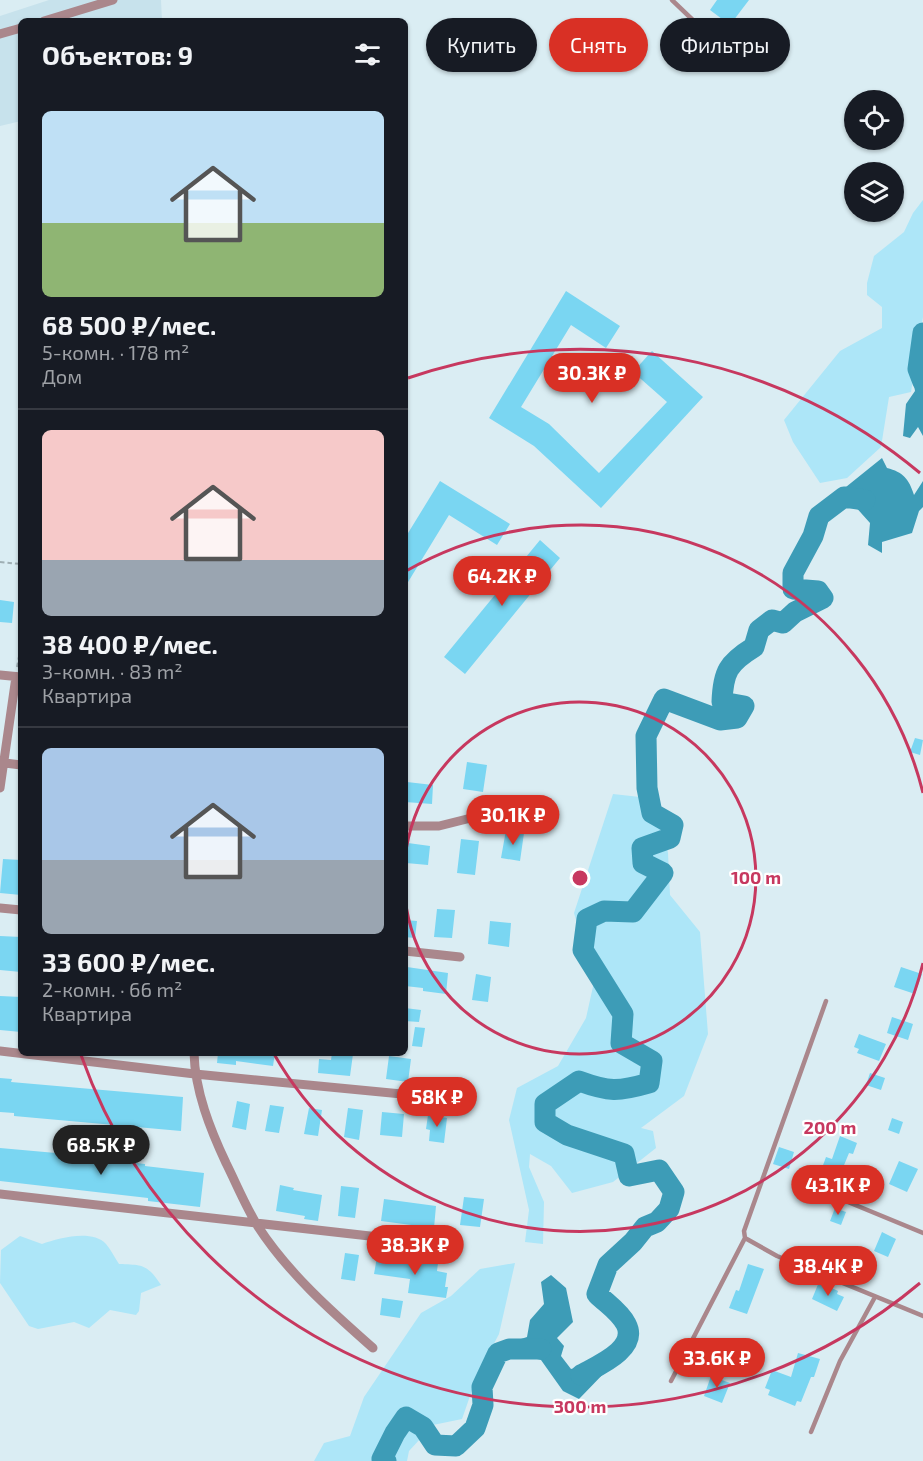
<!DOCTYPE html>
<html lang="ru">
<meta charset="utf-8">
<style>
body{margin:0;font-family:"Exo 2",sans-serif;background:#242831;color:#f1f3f6;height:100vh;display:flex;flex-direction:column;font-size:22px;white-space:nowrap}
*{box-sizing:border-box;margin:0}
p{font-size:20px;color:#9ea1a6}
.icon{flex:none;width:33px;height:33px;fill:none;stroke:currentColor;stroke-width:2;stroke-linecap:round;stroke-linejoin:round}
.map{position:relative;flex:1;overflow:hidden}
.drawer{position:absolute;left:18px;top:18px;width:390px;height:1038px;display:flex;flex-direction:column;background:#171b24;border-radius:9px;box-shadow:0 2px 4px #0004}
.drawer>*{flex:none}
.guide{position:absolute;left:426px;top:18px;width:406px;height:54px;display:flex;gap:12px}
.tools{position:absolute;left:844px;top:90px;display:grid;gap:12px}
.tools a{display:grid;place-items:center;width:60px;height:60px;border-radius:50%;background:#171b24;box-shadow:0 2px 4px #0004;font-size:30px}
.price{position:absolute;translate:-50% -51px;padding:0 14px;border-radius:21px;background:#d93025;color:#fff;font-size:20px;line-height:39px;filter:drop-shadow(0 2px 3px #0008)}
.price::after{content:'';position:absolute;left:50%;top:36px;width:18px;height:14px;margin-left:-9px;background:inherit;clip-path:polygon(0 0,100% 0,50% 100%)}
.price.current{background:#222;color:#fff}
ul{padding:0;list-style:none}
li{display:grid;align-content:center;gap:12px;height:318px;padding:0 24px}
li+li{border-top:2px solid #363941}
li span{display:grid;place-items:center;height:186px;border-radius:9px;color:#555}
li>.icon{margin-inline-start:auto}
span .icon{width:108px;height:108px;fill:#fffc;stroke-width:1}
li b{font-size:26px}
h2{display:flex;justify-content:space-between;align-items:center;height:72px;padding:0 24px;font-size:26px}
.chip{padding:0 21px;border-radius:27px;background:#171b24;box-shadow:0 2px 4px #0004;font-size:21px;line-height:54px}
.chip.current{background:#d93025;color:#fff}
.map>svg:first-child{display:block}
.built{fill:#c7e2ec}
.green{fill:#ade6f8}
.water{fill:#3d9cb7}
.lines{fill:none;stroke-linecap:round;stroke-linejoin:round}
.river{stroke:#3d9cb7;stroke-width:21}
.building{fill:#7ad6f2}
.path{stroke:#9fafb4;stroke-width:2;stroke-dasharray:4.5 3;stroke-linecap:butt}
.lane{stroke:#aa878c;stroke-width:4.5}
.street{stroke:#aa878c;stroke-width:9}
.ring{fill:none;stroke:#c7385f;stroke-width:3}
.centre{fill:#c7385f;stroke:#fff;stroke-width:3}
.ring-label{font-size:18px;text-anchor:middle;font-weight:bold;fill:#c7385f;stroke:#fff;stroke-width:4.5;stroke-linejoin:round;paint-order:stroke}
</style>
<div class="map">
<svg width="923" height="1461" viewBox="0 0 923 1461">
<rect width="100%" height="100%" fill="#daedf3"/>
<path class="built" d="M49,0H161L162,21H21V121L0,126V16Z"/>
<path class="green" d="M923,200V317L911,392L889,397L881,447L847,478L820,483L793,442L784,420L840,351L882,328V307L867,295V283L874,256L904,232L913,213Z
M613,794L658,799L668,853L670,895L700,932L708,1034L684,1096L641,1128L653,1131L656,1148L613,1182L572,1193L551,1166L530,1154L529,1167L544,1202L543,1244L525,1242L529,1210L509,1120L517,1088L558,1066L586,1018L594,982L574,913Z
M20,1236L42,1244C59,1238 92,1229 106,1244C111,1250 115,1258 119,1264C143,1265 147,1264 161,1285L141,1293L139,1311L136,1315L110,1310L89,1328L74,1322L38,1329L29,1326L0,1283L1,1250Z
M515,1263L499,1334L477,1376L462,1419L433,1425L409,1451L407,1461H314L324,1443L350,1436L364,1397L421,1313L451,1296L480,1269Z"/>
<path class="water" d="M916,355H923V436L918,427L910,438L903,436L906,404L915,391L913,378Z
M882,458L887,468C903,472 909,479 914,495L923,481V507L919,511L912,533L882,542V553L868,545L870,523L853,504L839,501L836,495Z
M551,1275L566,1288L573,1322L557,1338L564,1346L561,1356L571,1369L605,1359L608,1369L579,1399L563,1391L541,1360L517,1354L506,1344L527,1337L530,1320L544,1304L541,1282Z"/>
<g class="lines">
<path class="river" d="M923,333L918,369L923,382
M581,1375C597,1366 639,1349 626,1324C619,1311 607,1304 597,1294L608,1265L633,1242L645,1227L657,1222L669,1209L674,1192L659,1170L629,1176L624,1154L567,1135L545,1122V1104L579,1081C609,1092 618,1092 649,1083L652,1061L621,1043L623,1014L583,950L587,919L604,911L633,912L663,873L643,863L642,848L670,838L673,825L652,813L647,788L646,736L664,699L720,720L737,718L744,706L722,702C723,672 728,663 754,647L759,630L772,620L783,623L795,612L823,598L818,591L793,589V573L813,536L819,516L844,497L865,500
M386,1461L382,1459L395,1433L406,1417L423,1427L435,1445L456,1446L475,1428L483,1405L482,1387L498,1353L509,1349H541"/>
</g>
<path class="building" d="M717,0H749L730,25L710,10Z
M566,291L620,326L606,348L571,325L521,407L549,424L599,473L667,402L633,372L652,351L703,397L601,508L534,446L489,418Z
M440,481L510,524L497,545L449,515L405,587V538Z
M540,540L560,558L465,674L444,657Z
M0,600L14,602L12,623L0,622Z
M915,738L923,740L920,755L910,752Z
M467,762L487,765L483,792L463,789Z
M407,782L433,785L432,804L405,802Z
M506,830L524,833L520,861L501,858Z
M461,839L479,841L475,875L457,873Z
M408,843L430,846L428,865L406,863Z
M3,859L21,860V895L0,893Z
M437,909L455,910L452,938L434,937Z
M405,920L417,921L415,938L405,937Z
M490,921L511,923L509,947L488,944Z
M0,936L21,937V972L0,970Z
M407,967L448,973L446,994L423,991V988L405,986Z
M901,967L922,974L915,994L894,987Z
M476,974L491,977L488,1002L472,1000Z
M0,996L21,997V1032L0,1030Z
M405,1008L421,1010L419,1022L405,1021Z
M892,1017L913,1024L908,1040L887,1033Z
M415,1027L425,1028L422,1047L412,1046Z
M859,1034L886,1044L879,1061L857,1053L859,1049L854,1047Z
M218,1053H275L273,1066L236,1061V1065L217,1063Z
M332,1053L353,1054L350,1076L318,1073L319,1059L331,1060Z
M389,1056L411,1059L408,1082L386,1079Z
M870,1073L885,1078L881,1090L866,1085Z
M0,1078L12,1079L11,1082L183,1097L181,1131L14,1116V1113L0,1112Z
M237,1101L250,1104L246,1130L232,1127Z
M270,1105L284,1107L279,1133L265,1131Z
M309,1108L322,1110L318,1136L304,1134Z
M348,1108L363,1110L359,1140L344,1137Z
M382,1112L404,1114L402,1137L380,1135Z
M428,1115L447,1118L444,1143L429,1141L430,1130L426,1129Z
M892,1118L903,1122L899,1134L888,1130Z
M840,1136L857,1143L853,1154L849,1153L840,1175L822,1168L826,1157L832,1159Z
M779,1147L794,1152L789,1169L773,1164Z
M0,1148L67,1154V1155L145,1164V1166L204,1173L200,1207L148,1201V1198L0,1181Z
M899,1161L918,1169L907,1192L889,1184Z
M280,1185L294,1188L293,1190L322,1195L318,1221L304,1219L305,1216L276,1211Z
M810,1185L823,1190L819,1200L807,1195Z
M341,1186L359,1188L355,1218L338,1216Z
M464,1197L484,1199L480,1227L460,1225Z
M384,1199L436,1206L434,1228L381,1221Z
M835,1208L846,1212L841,1225L830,1221Z
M882,1232L896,1239L888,1257L874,1251Z
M345,1253L359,1255L355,1281L341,1279Z
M377,1257L438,1263L437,1271L447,1273L445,1287H448L446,1298L408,1293L410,1279L374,1274Z
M748,1264L764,1269L747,1314L729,1308L736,1290L739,1291Z
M819,1282L838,1291L837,1294L844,1297L837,1311L812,1299Z
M382,1298L403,1301L400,1318L380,1315Z
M798,1353L820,1359L814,1377H811L801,1402L797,1401L795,1406L768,1395L770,1390L765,1388L772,1370L791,1377Z
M711,1376L730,1383L722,1403L704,1396Z"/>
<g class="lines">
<path class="path" d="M0,562L21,564
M17,667L21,646"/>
<path class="lane" d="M672,0L719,45
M826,1001L744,1231L745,1238L777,1256L923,1316
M848,1202L923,1233
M671,1381L745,1238
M811,1432L840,1361L875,1297"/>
<path class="street" d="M44,21L113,0
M0,34L21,28
M0,675L21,677
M5,763L21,765
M0,788L16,677
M405,826H439L483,815L500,814
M0,908L21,910
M405,951L460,957
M0,1051L195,1074L464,1100
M194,1053C195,1091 210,1129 226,1163C236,1183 245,1205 257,1225C287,1272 331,1311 373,1348
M0,1194L449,1245"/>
</g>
<g class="ring">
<path d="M405 858A176 176 0 1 1 405 898"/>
<path d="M923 963A353 353 0 0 1 274 1054M406 571A353 353 0 0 1 923 793"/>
<path d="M920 1283A529 529 0 0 1 81 1055M408 378A529 529 0 0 1 920 473"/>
</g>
<circle cx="580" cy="878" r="9" class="centre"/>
<g class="ring-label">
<text x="756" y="884">100 m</text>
<text x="830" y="1134">200 m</text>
<text x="580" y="1413">300 m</text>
</g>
</svg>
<div class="tools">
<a><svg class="icon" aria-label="locate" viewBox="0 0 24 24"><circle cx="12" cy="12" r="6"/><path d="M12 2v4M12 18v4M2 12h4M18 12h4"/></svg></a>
<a><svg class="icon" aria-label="layers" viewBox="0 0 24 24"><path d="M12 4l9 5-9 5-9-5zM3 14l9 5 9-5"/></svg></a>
</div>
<b class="price" style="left:592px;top:404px">30.3K ₽</b>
<b class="price" style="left:502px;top:607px">64.2K ₽</b>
<b class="price" style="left:513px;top:846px">30.1K ₽</b>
<b class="price" style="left:437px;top:1128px">58K ₽</b>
<b class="price current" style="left:101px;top:1176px">68.5K ₽</b>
<b class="price" style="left:838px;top:1216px">43.1K ₽</b>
<b class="price" style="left:415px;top:1276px">38.3K ₽</b>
<b class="price" style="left:828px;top:1297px">38.4K ₽</b>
<b class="price" style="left:717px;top:1389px">33.6K ₽</b>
<div class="guide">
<a class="chip">Купить</a>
<a class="chip current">Снять</a>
<a class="chip">Фильтры</a>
</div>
<section class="drawer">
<h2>Объектов: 9<svg class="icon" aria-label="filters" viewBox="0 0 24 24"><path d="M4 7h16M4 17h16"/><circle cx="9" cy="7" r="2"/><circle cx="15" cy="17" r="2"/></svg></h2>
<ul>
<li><span style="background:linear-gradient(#bfe0f5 60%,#8fb573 0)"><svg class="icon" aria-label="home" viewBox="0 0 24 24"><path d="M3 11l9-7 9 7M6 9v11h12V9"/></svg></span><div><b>68 500 ₽/мес.</b><p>5-комн. · 178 m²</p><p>Дом</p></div></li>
<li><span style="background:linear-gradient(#f6c9c9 70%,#9aa5b1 0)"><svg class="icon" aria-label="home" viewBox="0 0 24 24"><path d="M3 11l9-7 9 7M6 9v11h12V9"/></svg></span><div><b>38 400 ₽/мес.</b><p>3-комн. · 83 m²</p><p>Квартира</p></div></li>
<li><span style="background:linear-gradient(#a9c7e8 60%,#9aa5b1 0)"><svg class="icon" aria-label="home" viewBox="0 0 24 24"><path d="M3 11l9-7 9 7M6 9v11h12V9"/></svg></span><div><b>33 600 ₽/мес.</b><p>2-комн. · 66 m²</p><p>Квартира</p></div></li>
</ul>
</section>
</div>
